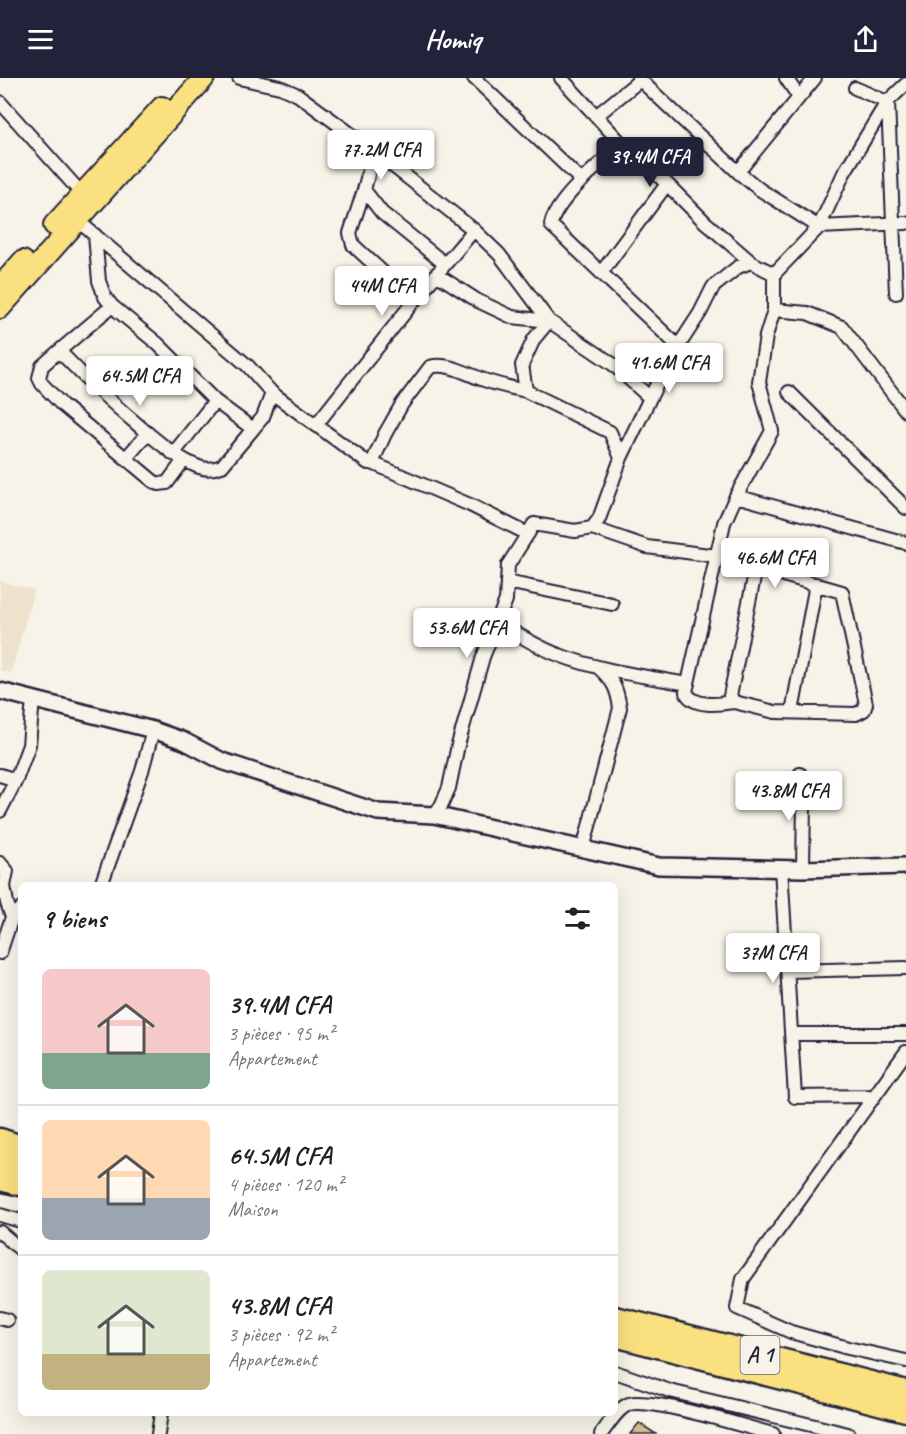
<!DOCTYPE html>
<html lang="fr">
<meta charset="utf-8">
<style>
body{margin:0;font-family:Caveat,sans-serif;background:#f6f6f6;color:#202124;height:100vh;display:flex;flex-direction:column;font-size:22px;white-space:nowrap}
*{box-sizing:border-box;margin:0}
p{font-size:20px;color:#757577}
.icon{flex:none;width:33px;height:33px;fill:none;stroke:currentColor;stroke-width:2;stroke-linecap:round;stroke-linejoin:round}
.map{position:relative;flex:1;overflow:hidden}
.drawer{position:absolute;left:18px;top:804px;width:600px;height:534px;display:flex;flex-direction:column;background:#fff;border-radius:9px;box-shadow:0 6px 24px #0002}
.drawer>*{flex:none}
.price{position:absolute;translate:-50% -51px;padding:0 14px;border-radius:6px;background:#fff;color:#222;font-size:20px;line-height:39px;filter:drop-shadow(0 2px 3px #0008)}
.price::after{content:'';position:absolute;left:50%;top:36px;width:18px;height:14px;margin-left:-9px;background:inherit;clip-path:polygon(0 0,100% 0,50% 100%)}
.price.on{background:#22223b;color:#fff}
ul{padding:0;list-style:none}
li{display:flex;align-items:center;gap:18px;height:150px;padding:0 24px}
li+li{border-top:2px solid #e0e0e0}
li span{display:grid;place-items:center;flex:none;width:168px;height:120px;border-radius:9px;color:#555}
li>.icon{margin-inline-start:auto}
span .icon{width:72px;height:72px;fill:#fffc;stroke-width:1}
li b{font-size:26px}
h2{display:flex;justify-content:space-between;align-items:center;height:72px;padding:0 24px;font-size:26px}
header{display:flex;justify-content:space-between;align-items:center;height:78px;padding:0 24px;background:#22223b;color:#fff;font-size:27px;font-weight:700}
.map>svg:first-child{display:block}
.built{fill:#ede3cd}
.building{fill:#d5bd8d;stroke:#22223b;stroke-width:1.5}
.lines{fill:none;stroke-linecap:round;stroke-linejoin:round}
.minor-casing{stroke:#22223b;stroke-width:16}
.tertiary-casing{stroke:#22223b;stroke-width:20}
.primary-casing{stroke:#22223b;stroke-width:24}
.motorway-casing{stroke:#22223b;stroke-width:27}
.minor{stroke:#f7f3e8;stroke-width:12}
.tertiary{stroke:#f7f3e8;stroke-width:15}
.primary{stroke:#fbe080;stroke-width:20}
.motorway{stroke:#fbe080;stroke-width:22}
.labels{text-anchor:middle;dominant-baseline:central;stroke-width:5;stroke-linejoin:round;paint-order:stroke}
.shield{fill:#f7f3e8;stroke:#62616f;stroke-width:1.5}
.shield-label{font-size:22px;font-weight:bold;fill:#22223b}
</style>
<header><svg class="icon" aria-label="menu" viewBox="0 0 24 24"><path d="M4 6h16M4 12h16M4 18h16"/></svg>Homiq<svg class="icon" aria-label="share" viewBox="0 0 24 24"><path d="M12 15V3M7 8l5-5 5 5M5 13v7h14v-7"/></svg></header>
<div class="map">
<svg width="906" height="1356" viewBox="0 0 906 1356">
<rect width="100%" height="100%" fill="#f7f3e8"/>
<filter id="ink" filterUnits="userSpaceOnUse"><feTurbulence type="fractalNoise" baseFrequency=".0167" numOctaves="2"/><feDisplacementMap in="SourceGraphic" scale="12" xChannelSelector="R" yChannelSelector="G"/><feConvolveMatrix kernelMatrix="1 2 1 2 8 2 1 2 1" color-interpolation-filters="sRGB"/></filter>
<g filter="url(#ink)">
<path class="built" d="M0,503L34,512L11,595L0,592Z"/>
<path class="building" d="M639,1345L656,1356H630Z"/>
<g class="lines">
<g class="minor-casing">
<path id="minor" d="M239,0L280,9L298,17L374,73L474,152L499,176L549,243L614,287L650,320L668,284L700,235L713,209L738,189L751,184L774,196
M474,0L582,103
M561,0L622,66
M638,0L738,94L759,111L819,149L906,145
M786,0L798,18
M855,10L887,24L906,6
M0,24L82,116
M888,24L896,215
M596,38L640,2
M374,73L364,112L382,135L445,186
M738,94L815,0
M364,112L350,155L353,167L414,223
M77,142L248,288L272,315L368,385H372L385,356L402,326L430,289C448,284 467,296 484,302C498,307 512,310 526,313
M95,157L99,203L105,219L112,228L158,266L215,323L253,351L263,339L272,315
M601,195L667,106
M436,196L478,223L512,239L549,243
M112,228L59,273C86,301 115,328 145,353C162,367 178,381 199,389C207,392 214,391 222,388L253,351
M774,232L807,235L842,249L906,333
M549,243L534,261L522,287L526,313L610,354L621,380
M679,269L551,147C555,122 603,83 622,66L630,69L705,144L751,184
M59,273L42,288L39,300L42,306L62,327L153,403L159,406L167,405L184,382
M789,314L906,430
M316,347L414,223L474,152
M173,376L215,323
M126,380L148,355
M372,385L470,427L528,456
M736,418L906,465
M592,450L647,469L717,478L842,514L866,626L864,632L856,636L775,634L734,624L730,618L756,490
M507,504L612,526
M497,544C517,556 537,569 559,577C601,593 644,598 688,606
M734,624C720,626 693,630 686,614L724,445L736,418L772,353L759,304L766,258L774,232V196L819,149L844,95L887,24
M792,634L816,506
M800,696L804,722L803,791
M0,697L16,702
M0,733L16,702L29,667L33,621
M434,737L441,728L449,710L458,667L483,579L506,522L508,487L534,446L575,453L592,450L599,441L621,380L650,320
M583,771L620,630C617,610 614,604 599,590
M0,785L7,793L4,808L7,825L12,839L0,875
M781,790L795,1019L873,1018
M101,807L142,693L153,652
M12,839L21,831
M787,893L906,890
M791,956H906
M906,974L743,1201L737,1230L791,1254L848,1270L906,1283
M0,1137L21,1143
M0,1154L21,1172
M0,1240L7,1242
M615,1294L670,1313L848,1356
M158,1356L161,1335
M601,1356C609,1346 617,1331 629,1326C651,1319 746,1349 773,1356"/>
</g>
<g class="tertiary-casing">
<path id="tertiary" d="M0,613L153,652L184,663L222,683L378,734L434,737L659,788L803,791L906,788"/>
</g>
<g class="primary-casing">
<path id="primary" d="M54,147L162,29
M0,209L23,183
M0,230L204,0"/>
</g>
<g class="motorway-casing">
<path id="motorway" d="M0,1062L21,1069
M0,1083L21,1089
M0,1101L21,1106
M615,1240L906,1314
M615,1257L906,1332"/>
</g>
<use href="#minor" class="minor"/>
<use href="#tertiary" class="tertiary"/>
<use href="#primary" class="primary"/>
<use href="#motorway" class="motorway"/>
</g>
</g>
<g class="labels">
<rect class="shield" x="740.5" y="1258" width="39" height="38" rx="4.5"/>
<g class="shield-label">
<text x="760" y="1277">A 1</text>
</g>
</g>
</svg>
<b class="price" style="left:381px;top:103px">77.2M CFA</b>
<b class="price on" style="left:650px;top:110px">39.4M CFA</b>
<b class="price" style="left:382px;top:239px">44M CFA</b>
<b class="price" style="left:669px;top:316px">41.6M CFA</b>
<b class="price" style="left:140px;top:329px">64.5M CFA</b>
<b class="price" style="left:775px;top:511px">46.6M CFA</b>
<b class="price" style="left:467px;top:581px">53.6M CFA</b>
<b class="price" style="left:789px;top:744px">43.8M CFA</b>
<b class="price" style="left:773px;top:906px">37M CFA</b>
<section class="drawer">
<h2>9 biens<svg class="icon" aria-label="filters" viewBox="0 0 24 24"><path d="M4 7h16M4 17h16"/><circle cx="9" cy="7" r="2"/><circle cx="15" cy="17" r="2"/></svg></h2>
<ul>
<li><span style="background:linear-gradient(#f6c9c9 70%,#7fa58c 0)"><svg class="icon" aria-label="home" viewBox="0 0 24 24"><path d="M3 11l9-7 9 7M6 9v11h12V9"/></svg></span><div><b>39.4M CFA</b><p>3 pièces · 95 m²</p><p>Appartement</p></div></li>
<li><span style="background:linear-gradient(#ffd9b3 65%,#9aa5b1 0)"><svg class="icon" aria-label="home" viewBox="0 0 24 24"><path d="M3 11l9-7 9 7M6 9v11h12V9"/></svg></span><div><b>64.5M CFA</b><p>4 pièces · 120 m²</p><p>Maison</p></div></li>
<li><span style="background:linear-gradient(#dfe7d0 70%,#c2b280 0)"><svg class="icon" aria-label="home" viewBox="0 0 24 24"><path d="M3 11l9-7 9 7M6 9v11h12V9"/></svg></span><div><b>43.8M CFA</b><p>3 pièces · 92 m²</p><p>Appartement</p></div></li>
</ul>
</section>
</div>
